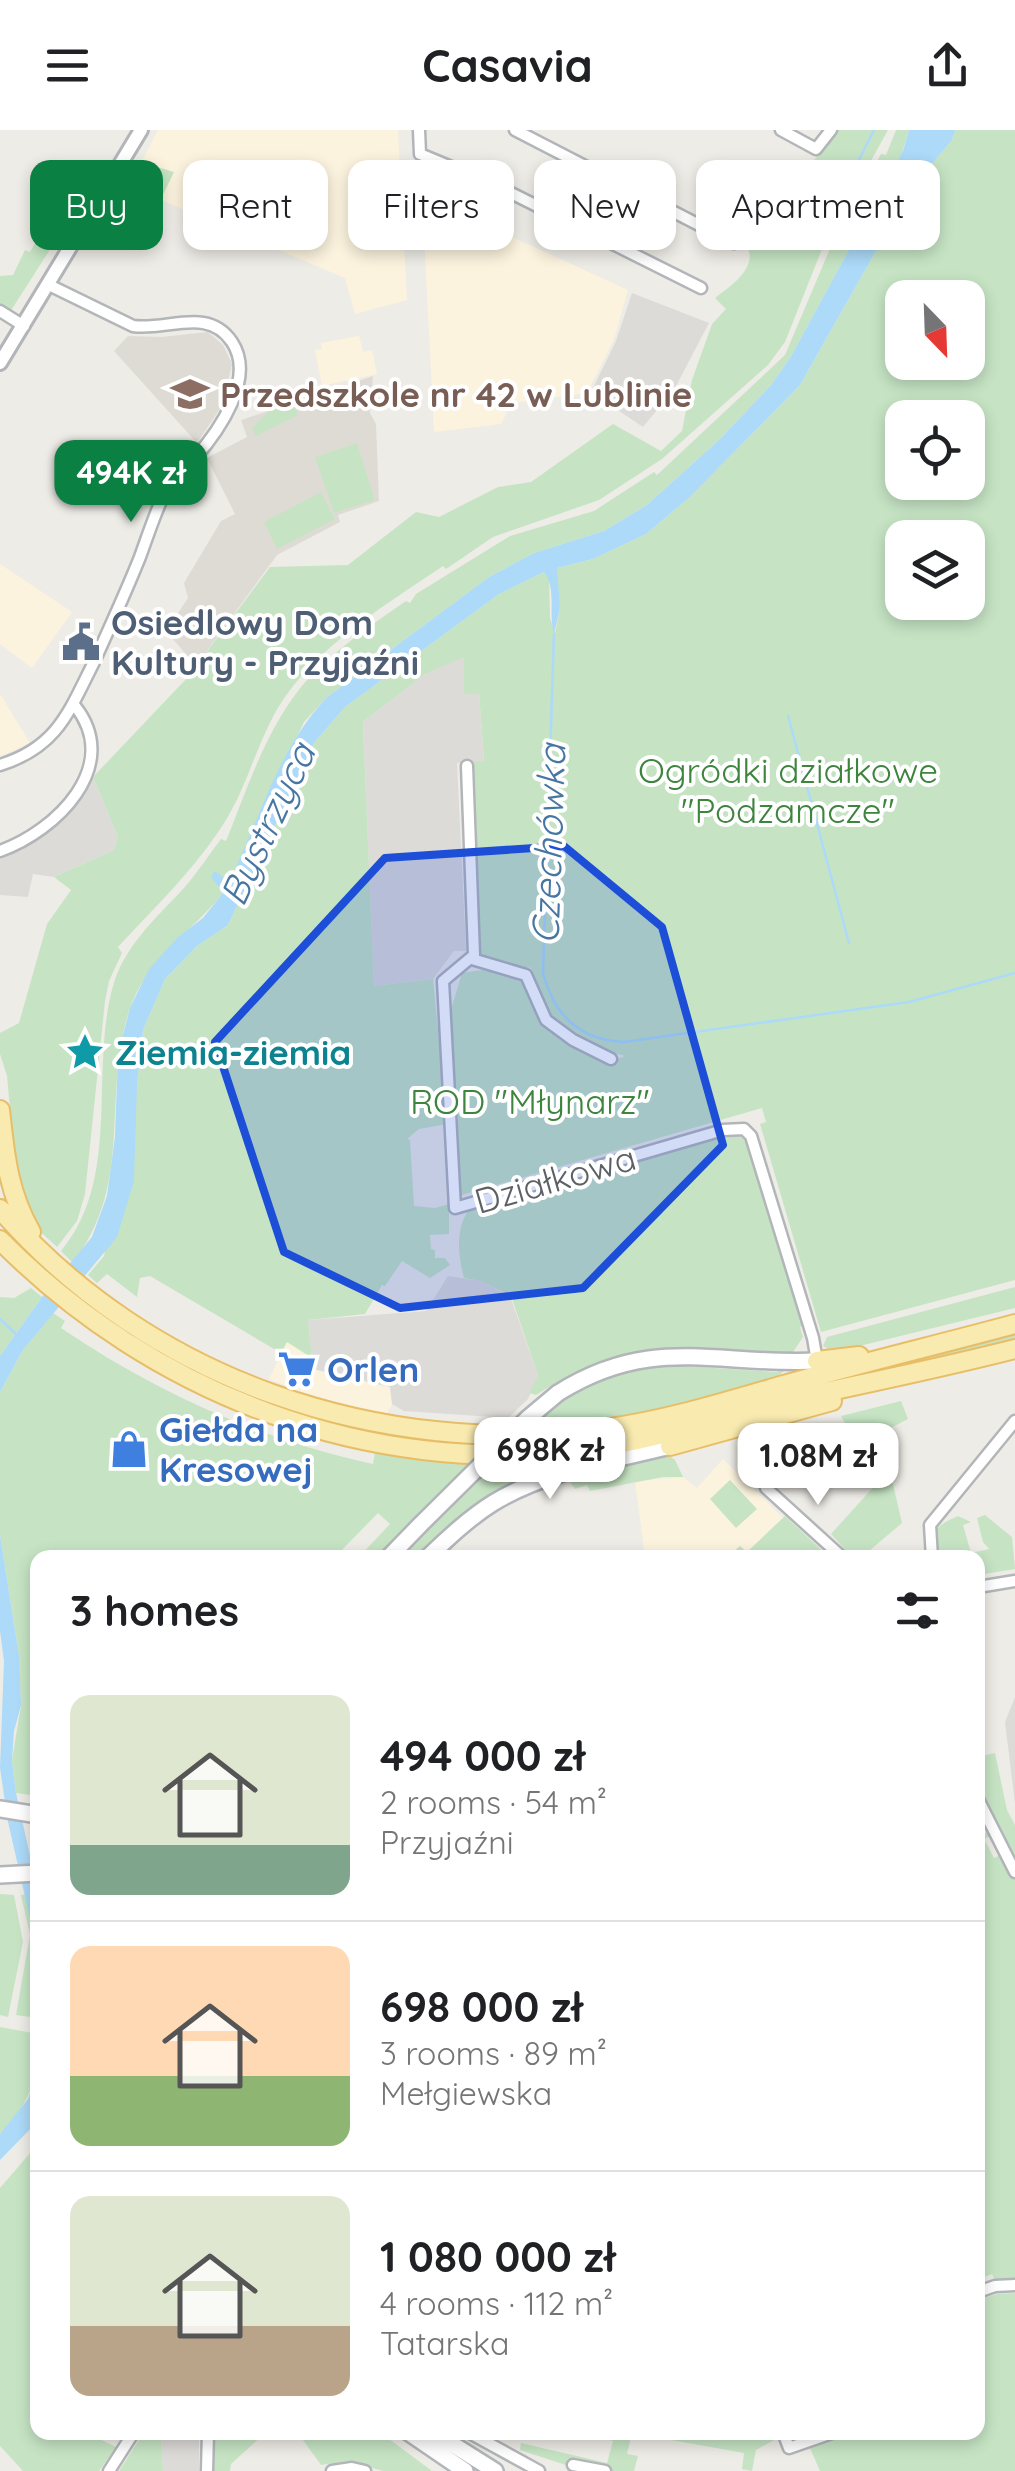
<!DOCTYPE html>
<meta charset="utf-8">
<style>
body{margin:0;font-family:Quicksand,sans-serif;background:#f2f2f2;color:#202124;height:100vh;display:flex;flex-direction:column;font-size:38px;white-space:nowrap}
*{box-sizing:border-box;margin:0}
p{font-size:32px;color:#757577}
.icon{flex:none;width:55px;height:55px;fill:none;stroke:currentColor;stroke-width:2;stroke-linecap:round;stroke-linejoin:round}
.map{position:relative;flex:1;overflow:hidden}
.drawer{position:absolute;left:30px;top:1420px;width:955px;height:890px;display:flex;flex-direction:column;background:#fff;border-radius:20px;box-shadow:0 5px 15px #0003}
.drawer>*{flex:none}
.top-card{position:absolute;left:30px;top:30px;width:955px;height:90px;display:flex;gap:20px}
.needle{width:65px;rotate:157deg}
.controls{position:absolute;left:885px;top:150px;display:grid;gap:20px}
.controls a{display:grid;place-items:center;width:100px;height:100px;border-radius:20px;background:#fff;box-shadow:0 5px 15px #0003;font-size:50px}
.price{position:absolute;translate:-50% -85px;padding:0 22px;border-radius:20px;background:#fff;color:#222;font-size:32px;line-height:65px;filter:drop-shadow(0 2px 5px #0008)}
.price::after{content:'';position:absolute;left:50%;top:60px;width:30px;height:22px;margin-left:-15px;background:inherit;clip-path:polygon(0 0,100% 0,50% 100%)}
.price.current{background:#0b8043;color:#fff}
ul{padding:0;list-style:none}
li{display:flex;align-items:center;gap:30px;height:250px;padding:0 40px}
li+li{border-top:2px solid #e0e0e0}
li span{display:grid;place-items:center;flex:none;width:280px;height:200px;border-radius:20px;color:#555}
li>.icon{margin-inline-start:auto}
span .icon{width:120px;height:120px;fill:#fffc;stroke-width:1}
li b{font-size:42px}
h2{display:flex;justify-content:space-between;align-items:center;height:120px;padding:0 40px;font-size:42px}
.chip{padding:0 35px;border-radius:20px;background:#fff;box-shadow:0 5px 15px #0003;font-size:35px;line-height:90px}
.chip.current{background:#0b8043;color:#fff}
header{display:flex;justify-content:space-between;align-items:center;height:130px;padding:0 40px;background:#fff;font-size:45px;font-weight:700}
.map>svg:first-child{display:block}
.commercial{fill:#fbf3de}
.industrial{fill:#dddbd8}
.education{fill:#dedbd4}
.green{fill:#c6e4c4;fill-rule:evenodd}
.water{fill:#acdaf8}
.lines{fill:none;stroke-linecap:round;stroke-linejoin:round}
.stream{stroke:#acdaf8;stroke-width:2.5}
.minor-casing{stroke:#b3b6b9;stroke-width:15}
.tertiary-casing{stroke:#b3b6b9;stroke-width:18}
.secondary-casing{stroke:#b2b5b9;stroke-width:20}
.primary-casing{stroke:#e7be67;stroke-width:22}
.minor{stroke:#fff;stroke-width:10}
.tertiary{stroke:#fff;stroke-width:12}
.secondary{stroke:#fff;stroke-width:15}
.primary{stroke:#f9eab0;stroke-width:18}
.secondary-bridge-casing{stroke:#b2b5b9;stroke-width:20;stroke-linecap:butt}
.secondary-bridge{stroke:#fff;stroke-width:15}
.marked{fill:#1d4ed8;fill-opacity:0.2;stroke:#1d4ed8;stroke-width:8;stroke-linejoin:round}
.labels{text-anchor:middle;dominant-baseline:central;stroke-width:8;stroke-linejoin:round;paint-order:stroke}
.education-label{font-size:35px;font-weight:bold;fill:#785e54;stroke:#fff;text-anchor:start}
.service-label{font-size:35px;font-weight:bold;fill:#4e5e75;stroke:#fff;text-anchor:start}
.park-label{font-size:35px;fill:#3d843d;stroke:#fff}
.culture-label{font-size:35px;font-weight:bold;fill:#0d838f;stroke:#fff;text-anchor:start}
.street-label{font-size:35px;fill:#5d6165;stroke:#fff}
.shop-label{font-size:35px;font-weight:bold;fill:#366cbe;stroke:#fff;text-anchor:start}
.water-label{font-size:38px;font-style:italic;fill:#4776a2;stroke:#fff}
</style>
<header><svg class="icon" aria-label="menu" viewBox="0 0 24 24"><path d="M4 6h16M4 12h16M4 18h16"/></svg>Casavia<svg class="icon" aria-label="share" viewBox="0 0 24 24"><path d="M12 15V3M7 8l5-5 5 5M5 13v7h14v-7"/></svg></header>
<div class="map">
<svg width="1015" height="2341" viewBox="0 0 1015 2341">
<rect width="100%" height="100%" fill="#eeece6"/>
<path class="commercial" d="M158,0H398L407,170L355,184L345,148L156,68L141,33Z
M424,28L475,53L464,85L628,160L614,209L587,263L512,273L501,294L434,302L423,83Z
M359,206L363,222L372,220L377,244L322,256L315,220L322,219L321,213Z
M0,434L72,482L32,538L0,514Z
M0,564L30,613L0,626Z
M287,1211L312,1228L313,1239L390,1257L392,1274L386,1286L302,1262L269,1249Z
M723,1329L783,1388L747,1422L740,1416L728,1427H645L635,1351L683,1347L697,1358Z"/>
<path class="industrial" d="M632,163L709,193L675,258L643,297L591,262L616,211Z
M464,526L479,564L484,632L457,633L466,821H454L433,849L374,856L363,592L425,544Z
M93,647L118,707L114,720L54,747L33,744L28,767L0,765V725L24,716L51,699Z
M448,1146L481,1151L510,1166L538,1245L528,1269L508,1288L404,1281L392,1274L390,1257L313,1239L308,1190L426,1181Z
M1015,1567V1673L1005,1592Z
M161,2303H199V2341H163Z"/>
<path class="education" d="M208,202L223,215L232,234L223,274L197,313L114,221L128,206L161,207Z
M373,246L370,283L376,294L379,371L338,385L340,392L277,425L196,536L166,501L188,468L184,453L221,391L235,384L207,328L247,307L241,290Z"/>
<path class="green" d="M835,0H888L822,119L785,212L768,235L662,329L599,370L493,407L446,439L443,436C390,472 330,508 290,560C260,599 251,649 226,690C197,737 155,777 118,817L122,823L109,851L105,871L85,1064L77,1091L57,1117L32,1094L17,1055L7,946L0,924V903L19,893L47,794L71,760L54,747L114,720L118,707L93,647L188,547L270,437L348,435L416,382L439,387L498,357L531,352L613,294L661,321L682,301L692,250L712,194L726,179L715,168C732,155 761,136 745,113L819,24Z
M896,0H909L902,23L790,228L771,255L720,309L647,375L604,401L534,423L489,447L326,568L304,592L229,753L217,755L224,762C191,803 147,828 129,881C101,971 135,1050 73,1133L61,1121C122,1048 89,942 113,856C124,816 157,787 184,758C197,743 209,725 221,709L226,711C246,662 263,608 295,565C320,530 370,496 406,471L410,473L416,464L510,406L594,381L654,342L657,345L785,225L829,121L881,24L886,25Z
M955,0H1015V1150L821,1202L760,994L766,992L762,978L462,1065L458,1061L449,886L462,843C483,839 506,837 525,848L551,900L606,933L625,926C600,919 569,912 551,892C539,878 536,855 531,838L479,828L474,632L484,631L479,564H464V527L425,544L363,592L374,856L433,849L447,994L419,999L407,1009L410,1010L414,1076L435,1078L449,1074V1104L430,1105L431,1119L435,1120V1128H445L450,1135L430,1148L402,1131L385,1156L382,1155L365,1184L308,1190L312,1228L287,1212L281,1223L150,1146L140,1148L137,1167L107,1144L97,1153L88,1145L104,1126L137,955L143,900L165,849L197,816L228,795L314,613L345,577L499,464L544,442L549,446L550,488L555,503L560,478L555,443L557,438L593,429L646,404L690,367L800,255L911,59L952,10ZM902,168H968V232H902ZM902,288H968V352H902ZM902,408H968V472H902Z
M140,32L174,42L157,77L138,62Z
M45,102L58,107L10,182L0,176V146L13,145L25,120L30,122L41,103Z
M293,274L298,285L256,306L252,298L269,281Z
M357,313L375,370L334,383L315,327Z
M321,362L335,389L277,419L264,392Z
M728,1003H737L749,1014L804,1195L800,1197L803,1207L791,1225C773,1221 749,1222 729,1221C644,1216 610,1219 536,1265L529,1263L538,1245L511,1166L481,1151L464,1148C458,1125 455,1100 469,1079Z
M1015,1157V1178L843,1220L832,1221L823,1216L827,1207Z
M31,1158L42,1167L0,1226V1167L14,1168Z
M95,1175L285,1276L360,1296L493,1312L486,1320L328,1298L195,1247L90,1181Z
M53,1183L65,1191L61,1198C157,1263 260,1309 373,1334L375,1322L472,1333L377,1427H359L390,1394L378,1383L335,1427L38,1428L37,1666L16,1663L12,1630L21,1575L19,1526L0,1405V1262L23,1220Z
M1015,1201V1208L788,1265L787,1260Z
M670,1235L776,1242L786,1239L773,1251L620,1290L524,1300C570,1259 609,1240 670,1235Z
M901,1271L908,1289L881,1303L902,1393L862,1427H852L831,1404L878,1352L841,1286Z
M667,1324L675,1330L683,1347H663L590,1361L587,1355L575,1359L569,1350Z
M600,1327C514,1352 483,1364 418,1427L396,1428L491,1334Z
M730,1350L757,1379L736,1398L710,1369Z
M985,1385L1012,1407L1015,1439L978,1445V1428L935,1427C933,1400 932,1398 958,1386L971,1392L963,1395L971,1423L989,1419L983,1412L977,1388Z
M785,1386L829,1427H728L740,1416L747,1422Z
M995,1623L1007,1680L1015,1695V1733L1000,1709L978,1660V1627Z
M978,1696L982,1705L988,1702L990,1706L984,1709L994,1728L1000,1725L1015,1748V2150L995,2151L992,2144L984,2147L985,2154L982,2155L978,2150Z
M0,1764L14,1765L23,1812L8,1887L0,1885Z
M37,1764V1888L16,1885L30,1805L21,1765Z
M0,1897L38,1904C37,1950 32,1971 0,2004Z
M37,2015L38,2302L87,2303L116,2317L99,2341H23L0,2316V2058Z
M1015,2163V2341H820L810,2318L844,2303L978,2302V2170L997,2164Z
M144,2302L161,2303L163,2341H119Z
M774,2302L776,2309L756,2320L752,2341L742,2339L744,2323L632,2303L627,2324L638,2326L634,2341H584L520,2320L521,2313L607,2333L613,2311L584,2303Z
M214,2303V2302L265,2303L231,2334L230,2341H213Z
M298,2303H381L432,2341H383L349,2331L321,2335Z"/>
<path class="water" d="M909,0H955L952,10L911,59L800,255L690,367L646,404L593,429L557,438L560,478L554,504C548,484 557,459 544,442L499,464L345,577L314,613L228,795L197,816L165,849L143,900L137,955L134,1051L117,1107L23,1220L0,1262V1226L42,1167L92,1107L107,1066L115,1007L118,924L130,878L149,839L178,807L203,788L223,763L211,747L215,741L229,752C261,687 276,623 326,568L489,447L534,423L604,401L647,375L720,309L771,255L790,228L903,21Z
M0,1405L19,1526L21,1575L14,1601L12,1630L16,1663L37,1757V1819L8,1692L0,1638L4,1531L0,1501Z
M37,1943V1992L0,2030V2004L28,1969Z"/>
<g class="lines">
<path class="stream" d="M840,82L838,71L874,0
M853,90L865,96
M554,504L543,843C554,886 580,910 624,912L909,872L1015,843
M788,586L849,813
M0,1189L17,1205"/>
<g class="minor-casing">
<path id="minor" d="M419,0L420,24L497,56L701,158
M515,0L734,113
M781,0L816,19L831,0
M0,181L24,196
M0,635C58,617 69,581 94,532C110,497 126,462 140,427C148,405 155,383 165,362C171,349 185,339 195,328C219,301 256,248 232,212C208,176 167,201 133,196L49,155
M467,636L474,825L443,851L455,1078L723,1000L744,999L751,1006L813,1208L817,1231
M0,721C56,701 123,636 75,576
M472,829L526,845L546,890L573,910L611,929
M766,1358L843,1428
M932,1428L930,1395L1015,1291
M978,1457L1015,1451
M978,1669L1015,1742
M978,2162L995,2156L1015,2155
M468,2302L539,2341
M783,2302L789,2318L835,2302
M573,2335L605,2341
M109,2341L134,2302
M207,2341L208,2302
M332,2341L352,2338L365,2341"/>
</g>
<g class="tertiary-casing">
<path id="tertiary" d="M0,233L141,0"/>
</g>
<g class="secondary-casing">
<path id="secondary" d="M558,1263C652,1204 716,1236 817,1231
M388,1428L421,1394
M427,1428C448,1408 469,1388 493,1373C545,1341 611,1331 670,1316
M0,1679L38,1685
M0,1745L38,1743
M408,2302L465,2341
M433,2302L495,2341"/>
</g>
<g class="primary-casing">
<path id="primary" d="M0,980C5,1025 8,1062 31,1102
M0,1079C150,1251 379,1328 603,1299C663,1291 722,1273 780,1256C858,1234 937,1215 1015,1194
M0,1110C152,1264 370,1348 586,1319C657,1310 724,1285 793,1269C867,1253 941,1238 1015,1219
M817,1231L859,1226
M670,1316L832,1271"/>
</g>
<use href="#minor" class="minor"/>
<use href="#tertiary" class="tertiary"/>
<use href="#secondary" class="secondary"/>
<use href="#primary" class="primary"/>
<g class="secondary-bridge-casing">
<path id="secondary-bridge" d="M421,1394L527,1289L558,1263"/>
</g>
<use href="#secondary-bridge" class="secondary-bridge"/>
</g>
<path class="marked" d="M564,716L662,797L723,1015L583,1158L400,1178L284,1122L215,912L385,728Z"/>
<defs>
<g id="school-bare" transform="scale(3)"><path d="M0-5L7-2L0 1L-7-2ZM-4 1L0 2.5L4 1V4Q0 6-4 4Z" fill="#8d6e63" stroke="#fff" stroke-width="2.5" paint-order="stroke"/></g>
<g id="civic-bare" transform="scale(3)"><path d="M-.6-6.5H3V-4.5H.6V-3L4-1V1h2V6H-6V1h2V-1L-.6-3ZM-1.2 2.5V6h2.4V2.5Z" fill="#5c6f8a" stroke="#fff" stroke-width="2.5" paint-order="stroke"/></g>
<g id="sight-bare" transform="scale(3)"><path d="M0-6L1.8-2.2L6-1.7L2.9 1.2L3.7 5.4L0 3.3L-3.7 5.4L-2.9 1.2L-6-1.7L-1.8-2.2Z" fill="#0f9aa8" stroke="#fff" stroke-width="2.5" paint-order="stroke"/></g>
<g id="supermarket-bare" transform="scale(3)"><path d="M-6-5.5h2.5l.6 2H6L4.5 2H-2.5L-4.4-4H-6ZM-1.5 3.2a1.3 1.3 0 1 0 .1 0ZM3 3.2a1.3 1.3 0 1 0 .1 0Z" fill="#3f7fe0" stroke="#fff" stroke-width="2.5" paint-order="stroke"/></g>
<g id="shop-bare" transform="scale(3)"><path d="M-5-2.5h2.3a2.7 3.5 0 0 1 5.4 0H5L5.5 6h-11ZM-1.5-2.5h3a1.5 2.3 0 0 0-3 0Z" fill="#3f7fe0" stroke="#fff" stroke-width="2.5" paint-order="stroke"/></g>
</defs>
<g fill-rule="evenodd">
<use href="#school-bare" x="190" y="264"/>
<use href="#civic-bare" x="81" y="512"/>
<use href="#sight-bare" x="85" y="922"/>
<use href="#supermarket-bare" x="297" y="1239"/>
<use href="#shop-bare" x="129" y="1319"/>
</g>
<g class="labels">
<g class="education-label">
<text x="220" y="264">Przedszkole nr 42 w Lublinie</text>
</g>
<g class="service-label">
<text x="111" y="492">Osiedlowy Dom<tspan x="111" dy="40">Kultury - Przyjaźni</tspan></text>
</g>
<g class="park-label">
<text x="788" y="640">Ogródki działkowe<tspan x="788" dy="40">"Podzamcze"</tspan></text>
<text x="530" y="971">ROD "Młynarz"</text>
</g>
<g class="culture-label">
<text x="115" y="922">Ziemia-ziemia</text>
</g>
<g class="street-label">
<text transform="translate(555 1049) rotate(-16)">Działkowa</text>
</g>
<g class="shop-label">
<text x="327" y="1239">Orlen</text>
<text x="159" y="1299">Giełda na<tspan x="159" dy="40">Kresowej</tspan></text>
</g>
<g class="water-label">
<text transform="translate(267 694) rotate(-65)">Bystrzyca</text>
<text transform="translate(548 714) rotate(-88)">Czechówka</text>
</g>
</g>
</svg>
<div class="controls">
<a><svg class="needle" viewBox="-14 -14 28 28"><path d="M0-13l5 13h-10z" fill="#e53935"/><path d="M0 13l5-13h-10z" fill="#757577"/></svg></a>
<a><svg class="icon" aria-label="locate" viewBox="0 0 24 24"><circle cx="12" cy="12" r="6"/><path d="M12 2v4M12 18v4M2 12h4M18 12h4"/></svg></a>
<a><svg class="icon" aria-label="layers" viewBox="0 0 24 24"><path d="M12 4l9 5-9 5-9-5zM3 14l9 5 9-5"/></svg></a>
</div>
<b class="price current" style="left:131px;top:395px">494K zł</b>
<b class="price" style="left:550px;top:1372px">698K zł</b>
<b class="price" style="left:818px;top:1378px">1.08M zł</b>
<div class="top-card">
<a class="chip current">Buy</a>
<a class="chip">Rent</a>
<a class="chip">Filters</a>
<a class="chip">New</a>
<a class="chip">Apartment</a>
</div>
<section class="drawer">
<h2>3 homes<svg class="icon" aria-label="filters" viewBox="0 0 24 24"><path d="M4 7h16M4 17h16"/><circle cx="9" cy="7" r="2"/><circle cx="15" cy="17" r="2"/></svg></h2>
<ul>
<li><span style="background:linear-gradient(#dfe7d0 75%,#7fa58c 0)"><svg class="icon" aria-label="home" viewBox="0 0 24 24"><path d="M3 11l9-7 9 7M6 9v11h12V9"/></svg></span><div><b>494 000 zł</b><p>2 rooms · 54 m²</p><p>Przyjaźni</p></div></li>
<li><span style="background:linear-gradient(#ffd9b3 65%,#8fb573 0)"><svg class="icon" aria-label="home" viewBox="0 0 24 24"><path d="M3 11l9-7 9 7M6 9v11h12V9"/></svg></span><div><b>698 000 zł</b><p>3 rooms · 89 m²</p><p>Mełgiewska</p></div></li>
<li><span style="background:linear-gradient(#dfe7d0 65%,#b9a48a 0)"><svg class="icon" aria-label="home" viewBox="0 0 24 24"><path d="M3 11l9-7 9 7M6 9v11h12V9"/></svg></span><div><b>1 080 000 zł</b><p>4 rooms · 112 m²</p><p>Tatarska</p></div></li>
</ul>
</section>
</div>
